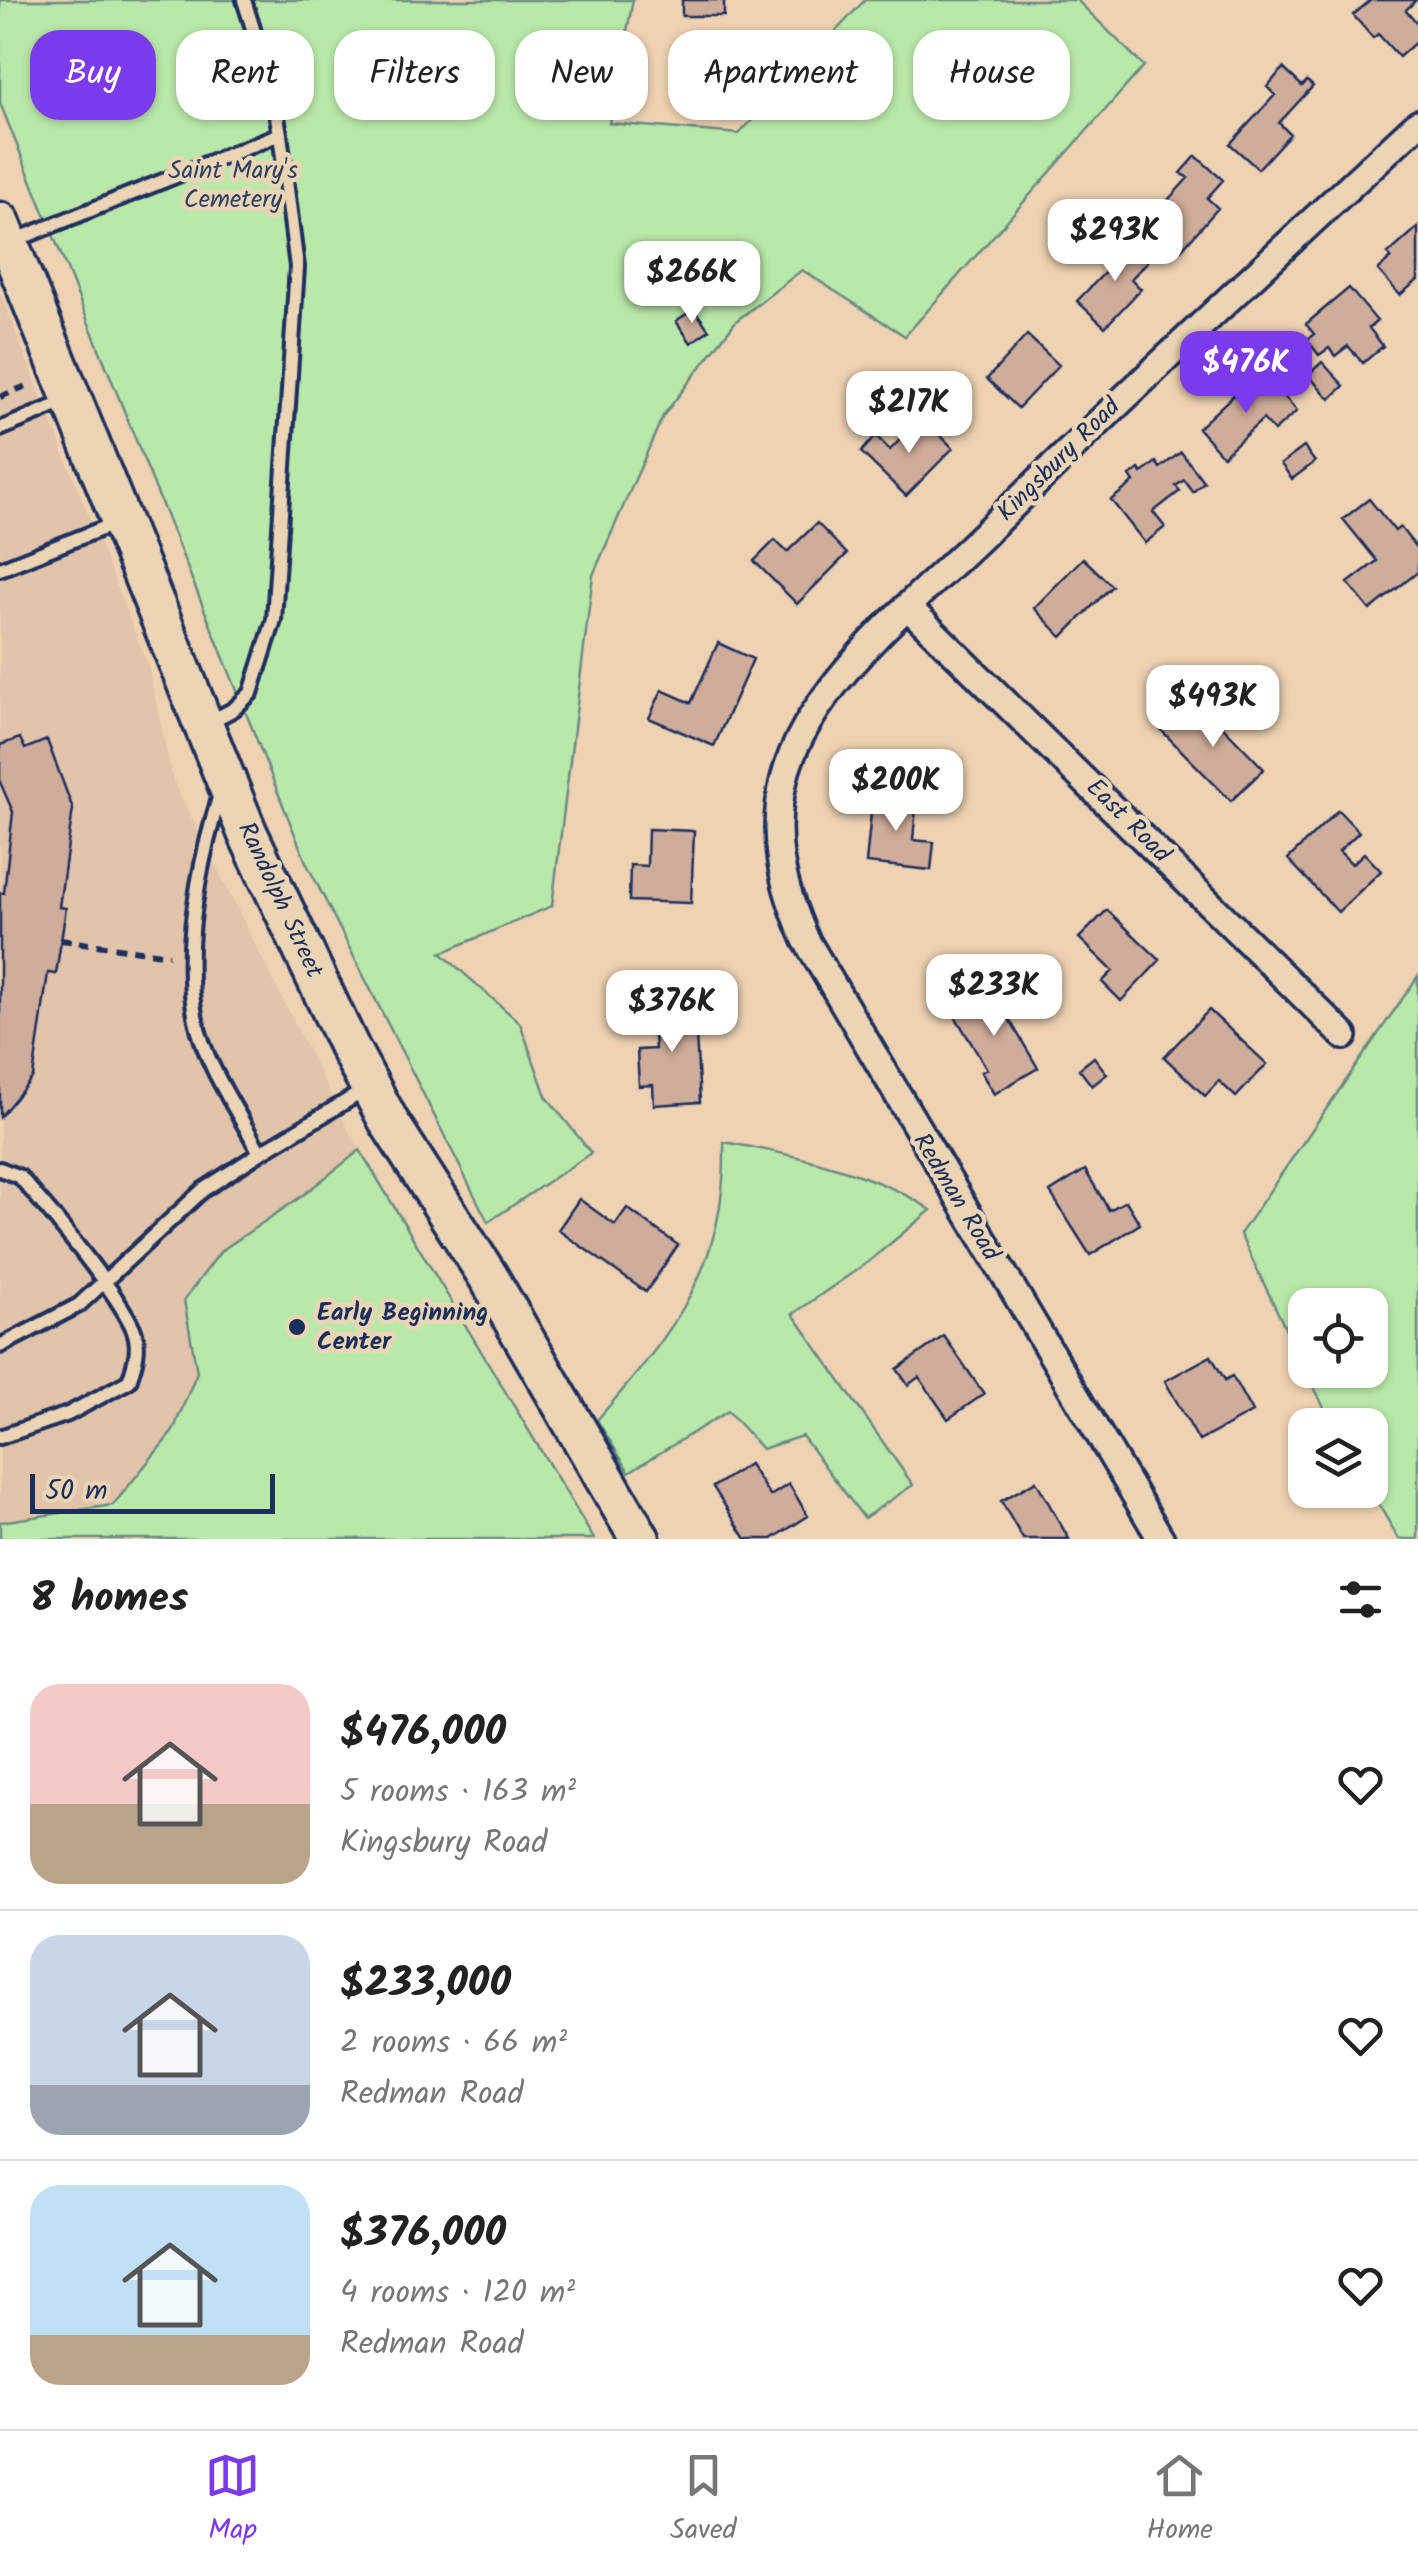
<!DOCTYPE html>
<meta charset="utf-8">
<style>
body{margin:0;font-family:Kalam,sans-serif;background:#f2f2f2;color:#222;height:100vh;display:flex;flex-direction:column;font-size:38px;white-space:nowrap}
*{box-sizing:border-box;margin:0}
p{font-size:32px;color:#767676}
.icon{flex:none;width:55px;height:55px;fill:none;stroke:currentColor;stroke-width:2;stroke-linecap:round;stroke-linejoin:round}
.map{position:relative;height:1539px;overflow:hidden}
.drawer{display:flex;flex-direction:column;background:#fff;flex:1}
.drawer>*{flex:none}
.top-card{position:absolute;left:30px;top:30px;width:1360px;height:90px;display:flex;gap:20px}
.fabs{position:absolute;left:1288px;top:1288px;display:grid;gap:20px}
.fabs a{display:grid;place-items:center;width:100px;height:100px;border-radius:20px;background:#fff;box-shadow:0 2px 8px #0004;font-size:50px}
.scale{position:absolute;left:30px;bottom:25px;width:245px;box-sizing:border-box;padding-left:10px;border:5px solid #1b2f5e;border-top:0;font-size:28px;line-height:35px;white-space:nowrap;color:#1b2f5e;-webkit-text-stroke:8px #ebd5b4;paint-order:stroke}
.price{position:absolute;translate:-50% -85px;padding:0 22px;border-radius:20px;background:#fff;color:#222;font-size:32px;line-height:65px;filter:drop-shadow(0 2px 5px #0008)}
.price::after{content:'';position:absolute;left:50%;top:60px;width:30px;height:22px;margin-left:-15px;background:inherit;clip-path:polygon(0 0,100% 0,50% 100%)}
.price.on{background:#7c3aed;color:#fff}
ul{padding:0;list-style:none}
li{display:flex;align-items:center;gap:30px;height:250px;padding:0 30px}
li+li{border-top:2px solid #e0e0e0}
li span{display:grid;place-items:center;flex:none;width:280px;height:200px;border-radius:30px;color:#555}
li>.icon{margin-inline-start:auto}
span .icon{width:120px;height:120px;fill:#fffc;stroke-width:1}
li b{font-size:42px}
h2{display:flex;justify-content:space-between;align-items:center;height:120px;padding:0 30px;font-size:42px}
.chip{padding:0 35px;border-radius:30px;background:#fff;box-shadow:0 2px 8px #0004;font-size:35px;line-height:90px}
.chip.on{background:#7c3aed;color:#fff}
.menu{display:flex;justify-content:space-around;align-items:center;height:140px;border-top:2px solid #e0e0e0;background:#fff;font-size:28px;color:#767676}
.menu a{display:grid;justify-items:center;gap:5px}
.menu .on{color:#7c3aed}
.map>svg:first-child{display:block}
.built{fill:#e1c4a9}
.green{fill:#b9e9a9;stroke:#6a8c84;stroke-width:2.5}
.building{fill:#d0ac9b;stroke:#1b2f5e;stroke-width:2.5}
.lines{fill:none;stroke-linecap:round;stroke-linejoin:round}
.lane-casing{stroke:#1b2f5e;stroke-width:20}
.street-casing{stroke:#1b2f5e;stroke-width:32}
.secondary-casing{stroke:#1b2f5e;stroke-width:45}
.path{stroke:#1b2f5e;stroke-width:6;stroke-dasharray:10 8;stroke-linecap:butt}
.lane{stroke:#ebd5b4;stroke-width:12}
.street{stroke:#ebd5b4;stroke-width:25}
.secondary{stroke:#ebd5b4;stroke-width:38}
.poi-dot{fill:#1b2f5e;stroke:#ebd5b4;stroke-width:4}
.labels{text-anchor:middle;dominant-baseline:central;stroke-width:9;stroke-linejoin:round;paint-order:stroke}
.park-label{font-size:25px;fill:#2b4266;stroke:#ebd5b4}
.street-label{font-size:25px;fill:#1b2f5e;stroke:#ebd5b4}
.poi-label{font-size:25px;font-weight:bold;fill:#1b2f5e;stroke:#ebd5b4;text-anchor:start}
</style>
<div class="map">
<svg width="1418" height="1539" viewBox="0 0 1418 1539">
<rect width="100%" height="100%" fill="#eed2b2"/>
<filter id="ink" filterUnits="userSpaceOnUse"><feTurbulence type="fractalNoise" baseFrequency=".01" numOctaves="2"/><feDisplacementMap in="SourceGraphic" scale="20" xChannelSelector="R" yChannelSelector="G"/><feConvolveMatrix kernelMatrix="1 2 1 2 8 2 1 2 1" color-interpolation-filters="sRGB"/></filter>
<g filter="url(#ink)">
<path class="built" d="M0,292L148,666L173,781L349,1132L595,1539H0Z"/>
<path class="green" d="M0,0H633L609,123L739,134L865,0H1077L1144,66L905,336L802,270L736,321L663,416L593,575L552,906L441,953L520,1023L546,1096L591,1153L488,1222L306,862L0,103Z
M1418,976V1539H1399L1370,1490V1425H1332L1306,1370H1370V1305H1305V1369L1240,1234Z
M724,1142C791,1154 875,1172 931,1210L868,1262L793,1314L913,1485L864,1518L802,1436L762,1449L728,1411L629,1472L597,1420C675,1331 727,1265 724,1142Z
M360,1150L594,1539H0V1522L113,1505L173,1431L197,1372L184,1300L221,1251L302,1196Z"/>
<path class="building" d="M682,0H724V16H682Z
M1371,0H1416L1406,10L1418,24V40L1399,57L1378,34L1373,38L1353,15Z
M1283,68L1302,86L1307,81L1313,86L1279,123L1290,134L1258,169L1230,144L1275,95L1267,87Z
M1196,156L1223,180L1207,198L1218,208L1181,250L1149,221L1188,178L1181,173Z
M1418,227V280L1400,295L1378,270L1391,258L1388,254Z
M1125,237L1149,260L1131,279L1141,289L1105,327L1077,301L1117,260L1109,253Z
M1349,288L1377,321L1369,328L1383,346L1363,363L1348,346L1335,356L1329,348L1319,355L1307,340L1314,334L1306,324Z
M694,309L709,330L691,343L676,321Z
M1027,335L1059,365L1018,408L987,379Z
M1322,362L1344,386L1330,399L1308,375Z
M1269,379L1297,411L1274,431L1263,419L1223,456L1198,428L1240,389L1248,398Z
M922,417L953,448L906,496L861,452L876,436L890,450Z
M1304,447L1315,462L1292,479L1281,464Z
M1181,452L1204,482L1193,492L1184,480L1176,486L1180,491L1153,512L1165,527L1145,543L1111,500L1134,482L1130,476L1139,469L1142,473L1156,462L1160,468Z
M1369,499L1395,531L1400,527L1418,550V572L1370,610L1348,583L1377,561L1343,519Z
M817,523L847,554L797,604L754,561L775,540L787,552Z
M1083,558L1112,586L1062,637L1034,608Z
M718,643L753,659L714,746L649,718L662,690L691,703Z
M1196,699L1264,769L1231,801L1162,731Z
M20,738L25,749L47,740L73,809L59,907L66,908L56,974L48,973L33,1077L0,1117V893H4L13,812L0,782V745Z
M873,793L917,797L913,840L934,842L931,870L866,863Z
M1338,810L1359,832L1339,851L1352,864L1364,853L1381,871L1338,912L1288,859Z
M648,829L694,831L691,903L629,901L630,865L647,866Z
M1107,910L1160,960L1121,1001L1102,982L1113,971L1079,938Z
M989,985L1038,1068L994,1094L981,1072L987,1069L950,1008Z
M694,1001L700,1102L654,1105L653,1085L639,1086L637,1050L655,1049L652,1004Z
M1209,1010L1267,1064L1236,1097L1219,1081L1205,1096L1164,1057Z
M1094,1057L1107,1074L1092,1086L1079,1069Z
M1085,1170L1109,1210L1126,1201L1140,1224L1090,1255L1050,1192Z
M579,1199L615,1225L627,1208L678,1245L646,1292L558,1230Z
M944,1336L984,1394L948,1419L919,1377L908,1385L897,1369Z
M1211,1356L1225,1380L1232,1376L1252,1412L1199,1441L1165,1381Z
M749,1464L770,1496L789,1484L808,1516L772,1539H746L713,1487Z
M1036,1481L1069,1539H1023L1001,1501Z"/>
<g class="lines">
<g class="lane-casing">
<path id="lane" d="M244,0L272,89L280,134
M11,242L280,134L297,267L274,620L251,693L234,709L206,724
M0,429L67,401
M0,569L119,522
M260,1153L365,1090
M0,1169L20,1177C50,1211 115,1289 133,1328C141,1346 135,1364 129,1381L68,1414L0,1437
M0,1346L79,1305L203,1190L260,1153C238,1111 206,1067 196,1020C181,949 200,860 221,791"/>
</g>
<g class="street-casing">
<path id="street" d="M909,608L1344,1036
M1161,1539L806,940C782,886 770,838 784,779C807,685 921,596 988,530C1129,391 1273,257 1418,123"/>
</g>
<g class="secondary-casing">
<path id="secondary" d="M0,222L247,832L350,1049L389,1122L489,1278L640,1539"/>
</g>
<path class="path" d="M0,397L31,384
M61,940L169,955"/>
<use href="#lane" class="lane"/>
<use href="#street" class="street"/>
<use href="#secondary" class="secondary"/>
</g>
</g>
<circle class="poi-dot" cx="297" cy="1327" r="10"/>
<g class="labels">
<g class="park-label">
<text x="233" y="171">Saint Mary's<tspan x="233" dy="29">Cemetery</tspan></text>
</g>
<g class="street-label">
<text transform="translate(1059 460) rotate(-45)">Kingsbury Road</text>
<text transform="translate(1128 821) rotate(45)">East Road</text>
<text transform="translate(280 900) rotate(65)">Randolph Street</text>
<text transform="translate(956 1197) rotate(59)">Redman Road</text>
</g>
<g class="poi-label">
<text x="317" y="1313">Early Beginning<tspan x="317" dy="29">Center</tspan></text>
</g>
</g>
</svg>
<div class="fabs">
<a><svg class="icon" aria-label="locate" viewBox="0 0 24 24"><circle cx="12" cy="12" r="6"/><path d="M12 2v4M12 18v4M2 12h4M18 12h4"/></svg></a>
<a><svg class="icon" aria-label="layers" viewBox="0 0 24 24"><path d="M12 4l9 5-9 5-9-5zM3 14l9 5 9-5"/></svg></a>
</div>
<div class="scale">50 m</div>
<b class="price" style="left:1115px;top:284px">$293K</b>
<b class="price" style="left:692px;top:326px">$266K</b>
<b class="price on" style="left:1246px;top:416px">$476K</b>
<b class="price" style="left:909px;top:456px">$217K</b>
<b class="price" style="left:1213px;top:750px">$493K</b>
<b class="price" style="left:896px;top:834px">$200K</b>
<b class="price" style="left:994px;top:1039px">$233K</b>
<b class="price" style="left:672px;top:1055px">$376K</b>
<div class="top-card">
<a class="chip on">Buy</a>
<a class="chip">Rent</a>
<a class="chip">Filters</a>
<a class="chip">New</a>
<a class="chip">Apartment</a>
<a class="chip">House</a>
</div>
</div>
<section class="drawer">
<h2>8 homes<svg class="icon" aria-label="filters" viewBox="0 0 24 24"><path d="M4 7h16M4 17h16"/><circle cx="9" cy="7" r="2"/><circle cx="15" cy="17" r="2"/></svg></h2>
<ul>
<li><span style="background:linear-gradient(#f6c9c9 60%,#b9a48a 0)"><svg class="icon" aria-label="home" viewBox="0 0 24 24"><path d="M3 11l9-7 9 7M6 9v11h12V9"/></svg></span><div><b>$476,000</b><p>5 rooms · 163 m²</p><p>Kingsbury Road</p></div><svg class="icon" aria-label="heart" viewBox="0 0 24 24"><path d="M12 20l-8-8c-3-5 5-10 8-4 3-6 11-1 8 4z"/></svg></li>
<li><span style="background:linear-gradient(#c9d6e8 75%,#9aa5b1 0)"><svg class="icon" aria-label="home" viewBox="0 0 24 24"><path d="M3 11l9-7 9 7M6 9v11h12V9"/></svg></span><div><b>$233,000</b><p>2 rooms · 66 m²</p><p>Redman Road</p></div><svg class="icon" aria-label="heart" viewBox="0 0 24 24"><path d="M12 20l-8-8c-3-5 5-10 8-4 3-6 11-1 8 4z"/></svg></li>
<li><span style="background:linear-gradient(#bfe0f5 75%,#b9a48a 0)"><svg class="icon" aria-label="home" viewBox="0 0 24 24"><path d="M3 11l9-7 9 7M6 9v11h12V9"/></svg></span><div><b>$376,000</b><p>4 rooms · 120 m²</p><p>Redman Road</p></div><svg class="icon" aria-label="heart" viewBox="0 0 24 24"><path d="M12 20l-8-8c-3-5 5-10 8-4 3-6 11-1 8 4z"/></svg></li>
</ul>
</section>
<nav class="menu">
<a class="on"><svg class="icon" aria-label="map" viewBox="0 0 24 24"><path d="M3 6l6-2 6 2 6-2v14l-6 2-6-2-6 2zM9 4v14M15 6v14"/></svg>Map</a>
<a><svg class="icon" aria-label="saved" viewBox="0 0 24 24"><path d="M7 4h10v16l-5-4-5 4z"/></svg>Saved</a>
<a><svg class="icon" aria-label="home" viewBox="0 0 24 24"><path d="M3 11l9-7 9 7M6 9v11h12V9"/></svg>Home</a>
</nav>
